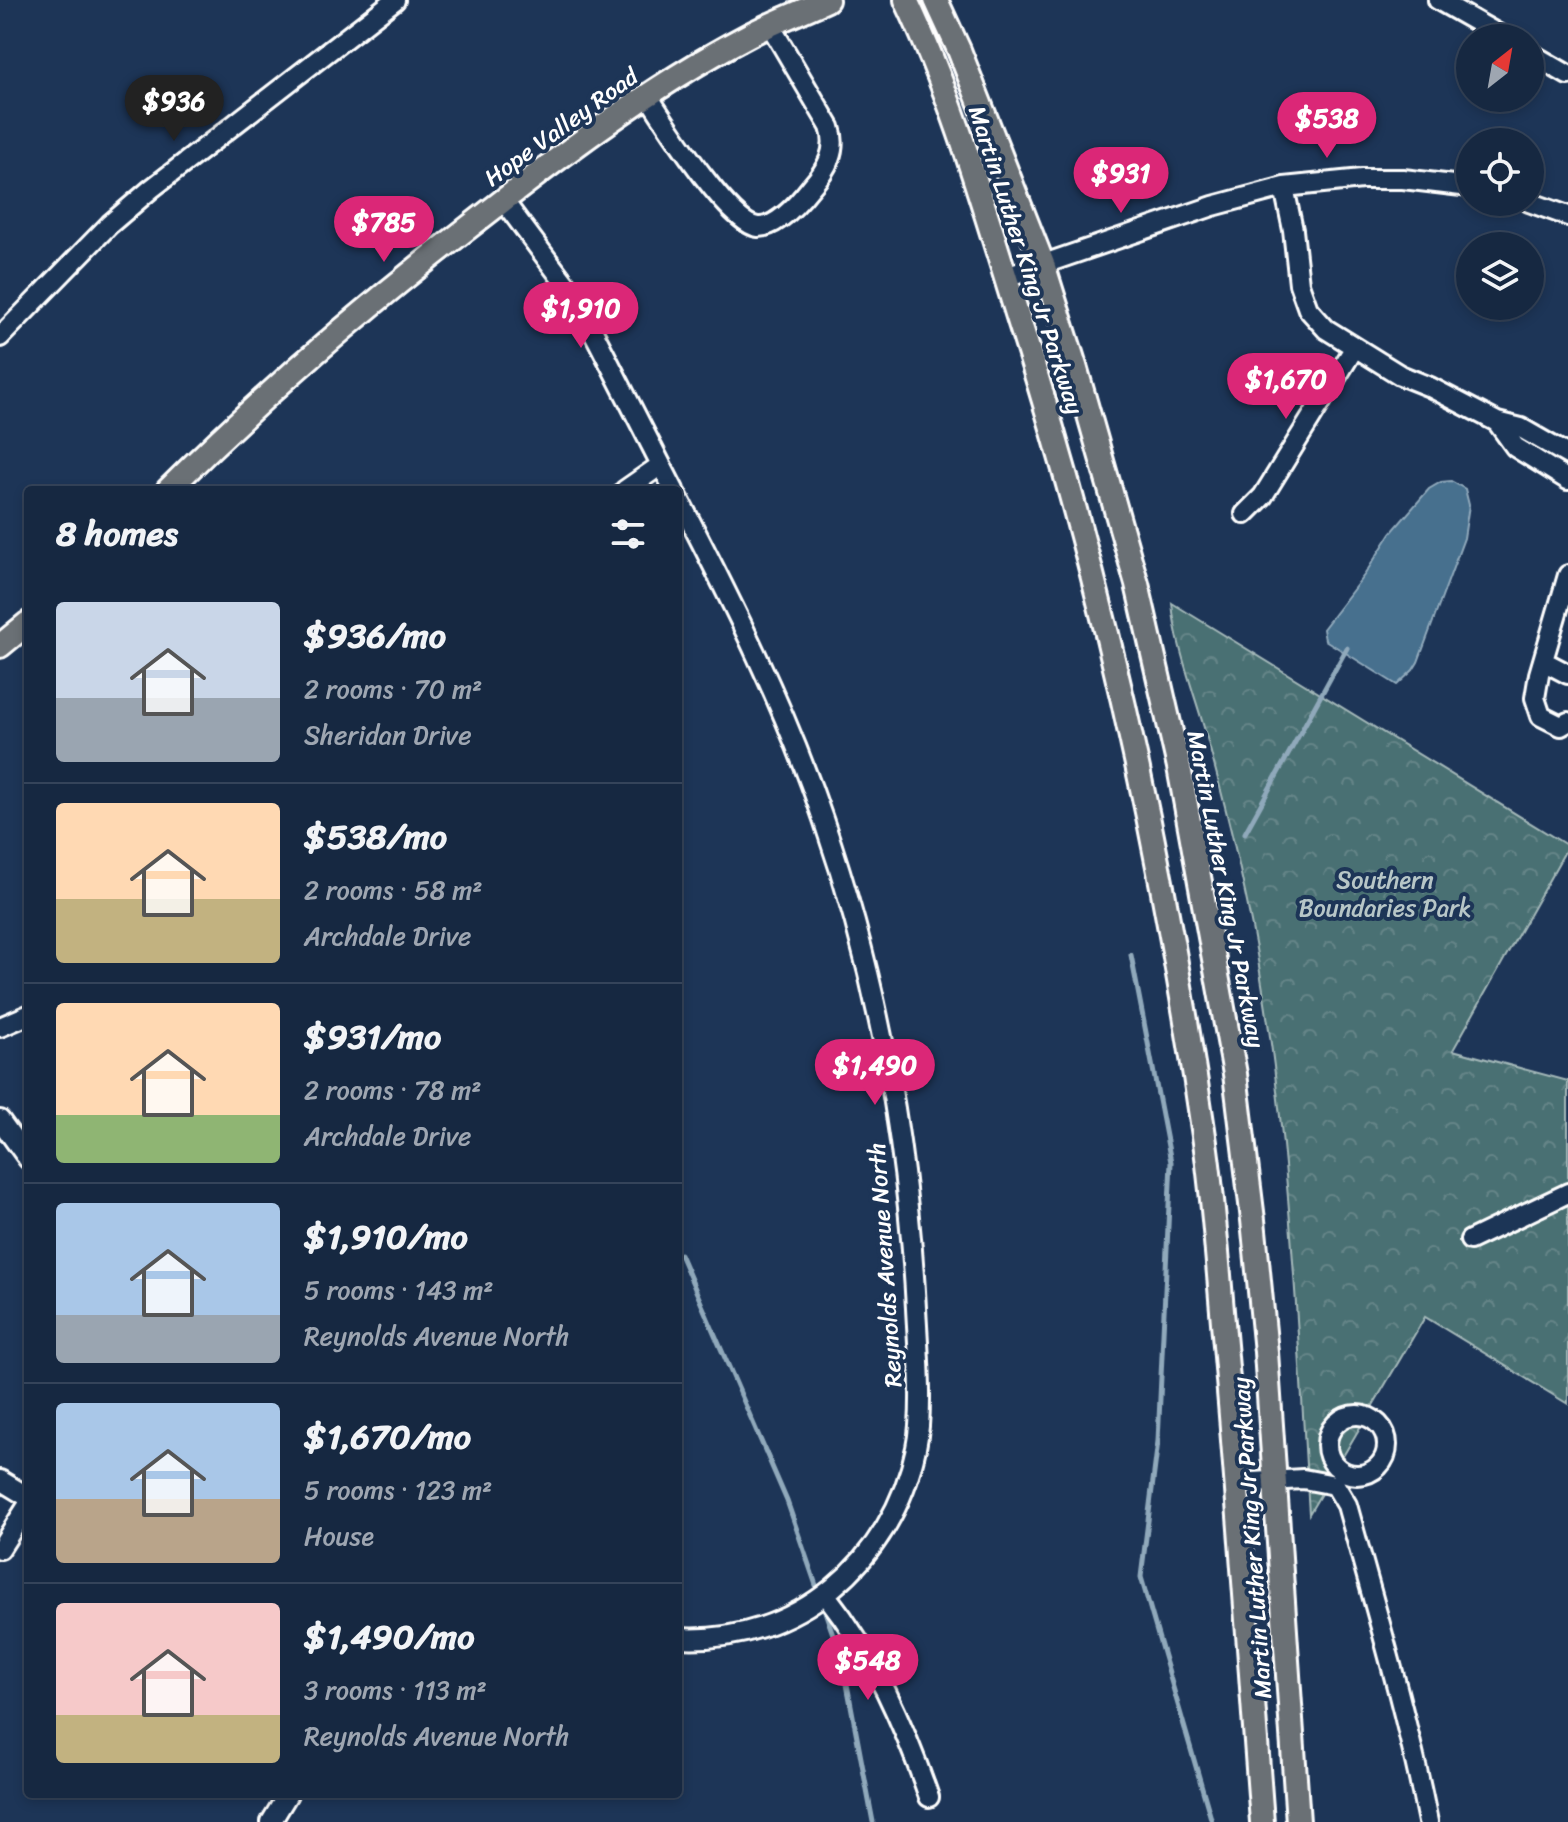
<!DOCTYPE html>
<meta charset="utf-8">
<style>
body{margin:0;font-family:Sriracha,sans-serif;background:#1f3048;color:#f1f3f6;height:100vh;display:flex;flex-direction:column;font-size:30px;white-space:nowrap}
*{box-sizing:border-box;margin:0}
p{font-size:26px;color:#9ea6b1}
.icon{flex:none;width:44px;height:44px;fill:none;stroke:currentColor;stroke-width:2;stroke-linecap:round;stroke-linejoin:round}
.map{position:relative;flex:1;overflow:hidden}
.side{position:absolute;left:24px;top:486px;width:658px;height:1312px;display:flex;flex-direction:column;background:#162841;border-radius:8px;box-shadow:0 4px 12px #0003,0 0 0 2px #35445a}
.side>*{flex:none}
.needle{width:52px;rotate:31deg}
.tools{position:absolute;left:1456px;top:24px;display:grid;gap:16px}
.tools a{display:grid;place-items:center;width:88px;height:88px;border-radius:50%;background:#162841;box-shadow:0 4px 12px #0003,0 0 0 2px #35445a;font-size:40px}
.price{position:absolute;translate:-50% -68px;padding:0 18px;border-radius:28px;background:#db2777;color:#fff;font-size:26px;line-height:52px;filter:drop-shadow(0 2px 4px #0008)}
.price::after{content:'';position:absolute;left:50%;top:48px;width:24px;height:18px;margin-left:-12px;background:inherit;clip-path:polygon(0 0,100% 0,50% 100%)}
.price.selected{background:#222;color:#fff}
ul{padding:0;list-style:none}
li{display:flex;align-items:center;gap:24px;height:200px;padding:0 32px}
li+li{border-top:2px solid #35445a}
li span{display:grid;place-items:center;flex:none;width:224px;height:160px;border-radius:8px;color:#555}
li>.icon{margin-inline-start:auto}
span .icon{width:96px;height:96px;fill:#fffc;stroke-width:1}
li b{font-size:34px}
h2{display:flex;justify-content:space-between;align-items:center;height:96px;padding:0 32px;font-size:34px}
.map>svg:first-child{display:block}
.park{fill:url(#park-crowns);stroke:#a4b8b9;stroke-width:2}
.water{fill:#466f8e;stroke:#90a9bb;stroke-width:2}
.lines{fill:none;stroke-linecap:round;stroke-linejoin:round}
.stream{stroke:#90a9bb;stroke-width:5}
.minor-casing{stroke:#fff;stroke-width:24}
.major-casing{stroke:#fff;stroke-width:28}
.minor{stroke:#1d3557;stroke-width:18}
.major{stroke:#6b6f75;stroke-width:22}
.labels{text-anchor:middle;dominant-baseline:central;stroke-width:8;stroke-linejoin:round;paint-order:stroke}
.street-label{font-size:24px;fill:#fff;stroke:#1d3557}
.park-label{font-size:24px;fill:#b7c6c7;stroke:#1d3557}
</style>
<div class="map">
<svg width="1568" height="1822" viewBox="0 0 1568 1822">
<defs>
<pattern id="park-crowns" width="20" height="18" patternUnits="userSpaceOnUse" patternTransform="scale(2)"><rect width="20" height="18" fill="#4a7073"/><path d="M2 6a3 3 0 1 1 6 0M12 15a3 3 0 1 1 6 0" fill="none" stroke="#658588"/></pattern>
</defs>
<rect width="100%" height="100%" fill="#1d3557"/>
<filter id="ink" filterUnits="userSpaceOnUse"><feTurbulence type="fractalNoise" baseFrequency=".0125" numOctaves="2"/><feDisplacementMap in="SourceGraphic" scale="16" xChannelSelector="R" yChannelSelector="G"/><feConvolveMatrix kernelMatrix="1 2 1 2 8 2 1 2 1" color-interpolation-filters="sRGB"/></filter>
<g filter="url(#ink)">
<path class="park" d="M1172,603L1568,846L1453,1050L1568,1081V1404L1425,1317L1309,1514C1297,1325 1290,1136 1256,949C1243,876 1225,803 1205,731C1193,689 1176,647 1172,603Z"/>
<path class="water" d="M1451,481L1465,489L1469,505L1464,538L1418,662L1413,670L1397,685L1325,640L1323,629L1365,574L1391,533L1429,489L1441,482Z"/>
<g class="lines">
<path class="stream" d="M1245,833L1347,648
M1131,955L1171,1162L1158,1441L1141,1577L1212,1822
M680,1254L787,1501L819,1594
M822,1603L843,1663L873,1822"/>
<g class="minor-casing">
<path id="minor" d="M1438,0L1505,38
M1530,53L1568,75
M648,96C665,122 730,225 758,227C777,228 800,201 811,187C827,169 838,150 830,127L770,25
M1284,187L1293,230L1299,284L1308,309L1326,329L1400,375L1430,387L1497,422L1521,428L1568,455
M503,200L576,298L674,490
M1529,202L1568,216
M1006,277L1213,206L1284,187L1362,179H1403L1470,187
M0,337L110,224L151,189L395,0
M1497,422L1515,447L1568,480
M625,490L661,465
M678,497C732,602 785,707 823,819C878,978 907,1141 916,1308C918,1348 924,1410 916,1448C893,1561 796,1645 678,1638
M1245,514L1263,496L1355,347
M1568,575L1539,674L1535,698L1541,716L1561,726L1568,722
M1543,661L1568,674
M0,1027L28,1015
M0,1120L28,1159
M1470,1240L1568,1193
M1327 1445a30 30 0 1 1 60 0a30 30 0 1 1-60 0Z
M0,1480L28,1497
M1237,1483L1303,1479L1335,1485L1347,1505C1376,1610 1407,1715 1428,1822
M0,1549L28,1505
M826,1595C874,1656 904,1725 929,1797
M271,1822L288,1794"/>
</g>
<g class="major-casing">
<path id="major" d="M906,0C957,107 988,223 1024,336C1108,602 1166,873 1206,1149C1215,1214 1219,1280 1225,1345C1239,1504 1250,1663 1262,1822
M936,0L959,50L1043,264L1075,366L1137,584L1179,767L1235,1074L1253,1220L1266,1352L1298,1822
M168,490C260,398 357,314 460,234C552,162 646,89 749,35C774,22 801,12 827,0
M0,646L28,623"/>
</g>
<use href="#minor" class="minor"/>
<use href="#major" class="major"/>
</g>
</g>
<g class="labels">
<g class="street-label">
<text transform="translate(561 127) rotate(-36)">Hope Valley Road</text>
<text transform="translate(1026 260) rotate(72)">Martin Luther King Jr Parkway</text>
<text transform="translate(1226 889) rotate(79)">Martin Luther King Jr Parkway</text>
<text transform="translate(885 1265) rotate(-94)">Reynolds Avenue North</text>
<text transform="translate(1252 1538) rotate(-94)">Martin Luther King Jr Parkway</text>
</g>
<g class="park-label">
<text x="1385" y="880">Southern<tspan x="1385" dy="28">Boundaries Park</tspan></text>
</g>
</g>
</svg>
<div class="tools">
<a><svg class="needle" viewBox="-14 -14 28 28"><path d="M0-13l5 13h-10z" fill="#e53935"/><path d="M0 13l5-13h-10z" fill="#9ea6b1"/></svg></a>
<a><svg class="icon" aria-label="locate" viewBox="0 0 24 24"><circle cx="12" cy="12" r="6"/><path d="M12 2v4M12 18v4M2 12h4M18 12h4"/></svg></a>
<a><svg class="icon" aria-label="layers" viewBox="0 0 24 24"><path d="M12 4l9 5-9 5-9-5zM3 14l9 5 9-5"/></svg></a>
</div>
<b class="price selected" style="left:174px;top:143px">$936</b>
<b class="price" style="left:1327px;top:160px">$538</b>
<b class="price" style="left:1121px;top:215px">$931</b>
<b class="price" style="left:384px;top:264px">$785</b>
<b class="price" style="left:581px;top:350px">$1,910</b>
<b class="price" style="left:1286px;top:421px">$1,670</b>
<b class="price" style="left:875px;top:1107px">$1,490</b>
<b class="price" style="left:868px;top:1702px">$548</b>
<section class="side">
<h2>8 homes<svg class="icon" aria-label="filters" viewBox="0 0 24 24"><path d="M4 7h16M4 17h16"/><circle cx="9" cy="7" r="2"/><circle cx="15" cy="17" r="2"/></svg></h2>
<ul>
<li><span style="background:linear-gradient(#c9d6e8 60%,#9aa5b1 0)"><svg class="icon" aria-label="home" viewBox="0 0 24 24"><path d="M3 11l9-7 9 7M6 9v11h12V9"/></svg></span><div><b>$936/mo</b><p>2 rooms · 70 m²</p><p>Sheridan Drive</p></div></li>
<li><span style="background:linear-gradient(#ffd9b3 60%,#c2b280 0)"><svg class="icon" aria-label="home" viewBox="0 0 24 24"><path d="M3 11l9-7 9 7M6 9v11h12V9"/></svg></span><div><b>$538/mo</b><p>2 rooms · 58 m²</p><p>Archdale Drive</p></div></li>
<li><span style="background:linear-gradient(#ffd9b3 70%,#8fb573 0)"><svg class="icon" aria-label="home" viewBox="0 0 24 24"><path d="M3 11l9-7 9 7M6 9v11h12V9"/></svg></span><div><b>$931/mo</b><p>2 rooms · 78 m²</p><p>Archdale Drive</p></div></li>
<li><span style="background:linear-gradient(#a9c7e8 70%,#9aa5b1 0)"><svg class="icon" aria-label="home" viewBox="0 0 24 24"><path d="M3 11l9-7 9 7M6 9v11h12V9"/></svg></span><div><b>$1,910/mo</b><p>5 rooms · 143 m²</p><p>Reynolds Avenue North</p></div></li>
<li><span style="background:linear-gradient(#a9c7e8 60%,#b9a48a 0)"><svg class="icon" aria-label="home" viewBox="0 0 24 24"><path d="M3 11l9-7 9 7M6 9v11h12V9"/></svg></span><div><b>$1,670/mo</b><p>5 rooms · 123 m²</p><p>House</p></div></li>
<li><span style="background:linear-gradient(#f6c9c9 70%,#c2b280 0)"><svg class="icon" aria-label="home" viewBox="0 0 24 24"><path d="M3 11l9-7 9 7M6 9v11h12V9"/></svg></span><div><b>$1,490/mo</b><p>3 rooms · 113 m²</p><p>Reynolds Avenue North</p></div></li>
</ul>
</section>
</div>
